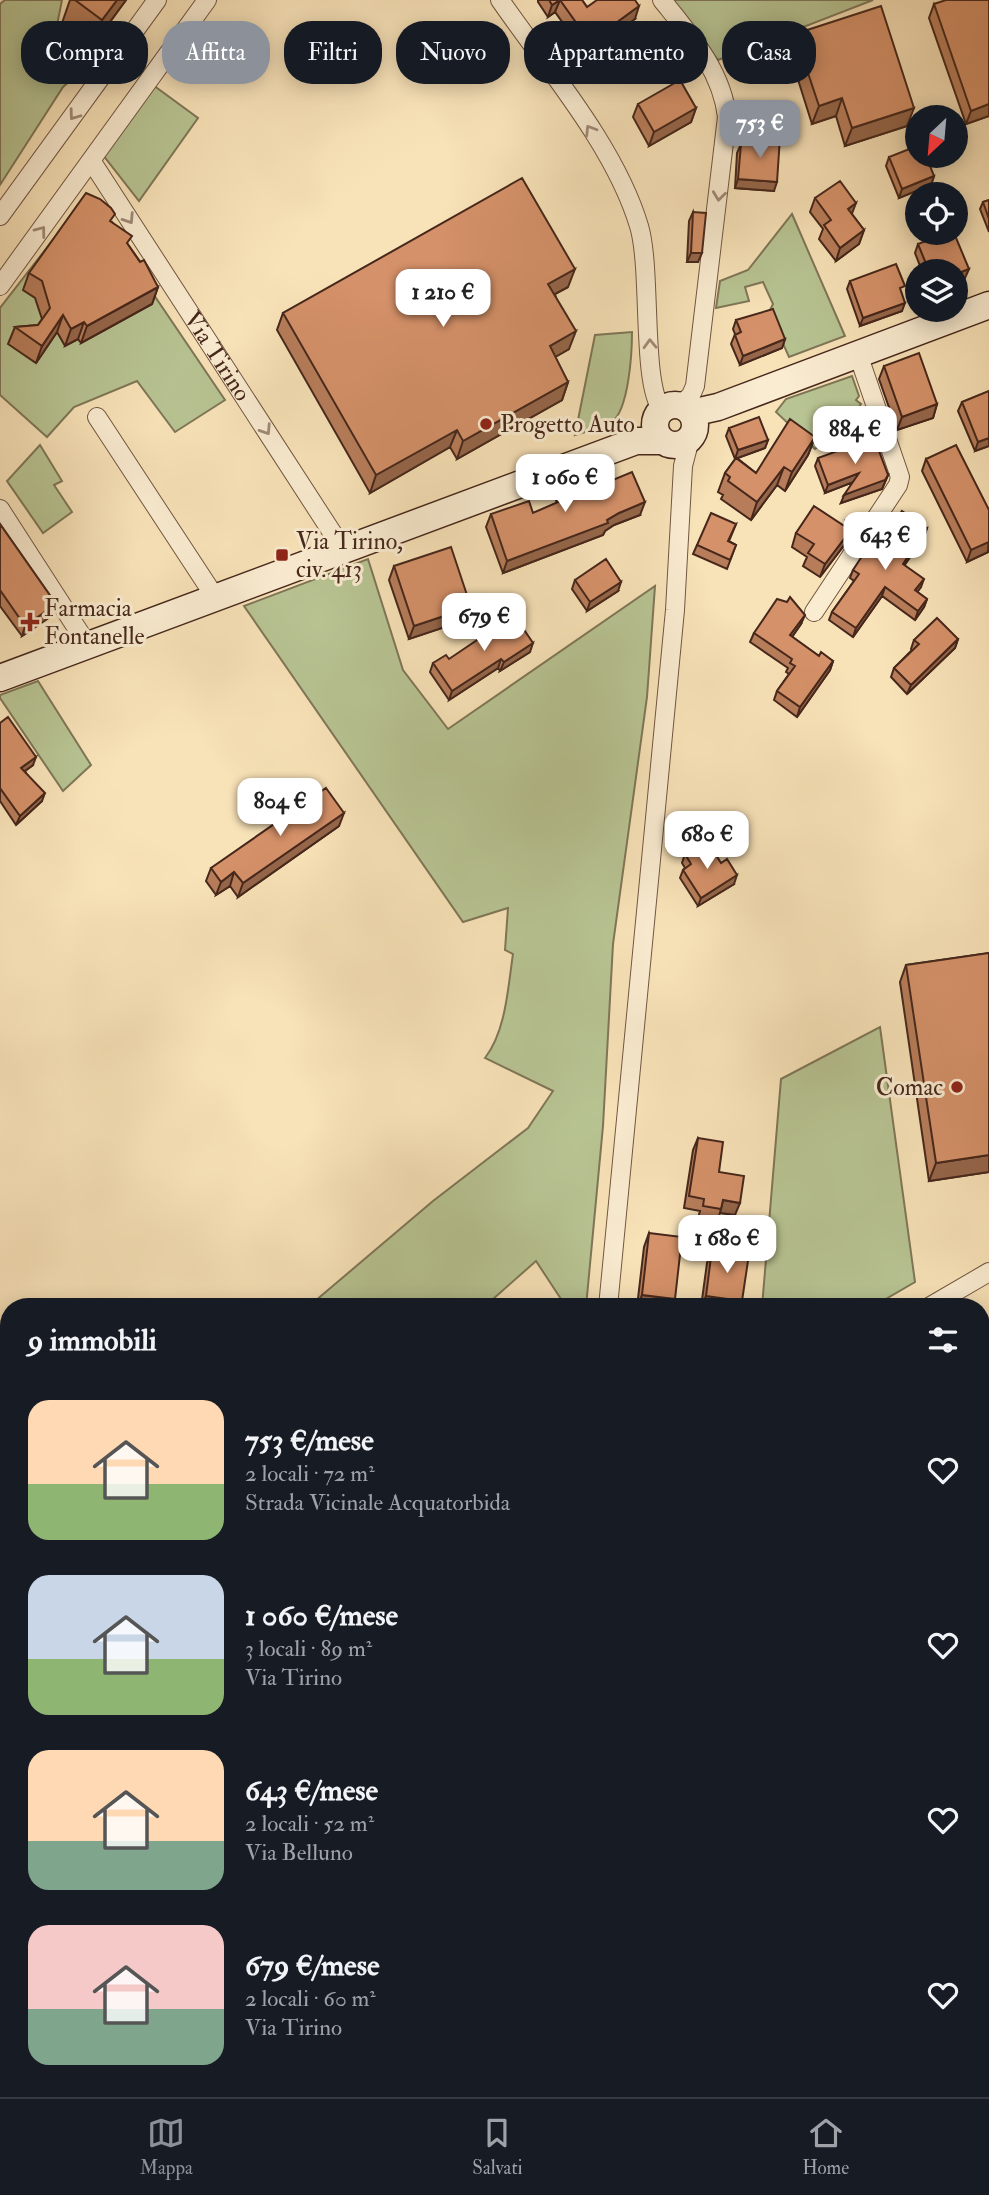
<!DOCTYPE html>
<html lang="it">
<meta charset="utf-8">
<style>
body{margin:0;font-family:"IM FELL Double Pica",serif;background:#242831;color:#f1f3f6;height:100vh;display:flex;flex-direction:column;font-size:26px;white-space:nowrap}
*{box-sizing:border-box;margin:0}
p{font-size:23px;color:#9ea1a6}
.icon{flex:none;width:38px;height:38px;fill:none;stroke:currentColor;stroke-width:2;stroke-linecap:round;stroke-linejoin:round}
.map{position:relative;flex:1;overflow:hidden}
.side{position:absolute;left:0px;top:1298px;width:990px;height:800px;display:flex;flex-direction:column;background:#171b24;border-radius:28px 28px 0 0;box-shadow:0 4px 18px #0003}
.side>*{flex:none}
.banner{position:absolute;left:21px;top:21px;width:948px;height:63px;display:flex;gap:14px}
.needle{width:46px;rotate:206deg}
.fabs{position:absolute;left:905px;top:105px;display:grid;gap:14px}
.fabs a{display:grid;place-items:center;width:63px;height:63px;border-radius:50%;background:#171b24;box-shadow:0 4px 18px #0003;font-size:35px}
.price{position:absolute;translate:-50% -60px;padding:0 16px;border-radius:14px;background:#fff;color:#222;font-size:23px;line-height:46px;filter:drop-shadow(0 2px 4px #0008)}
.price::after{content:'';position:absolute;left:50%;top:42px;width:21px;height:16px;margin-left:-10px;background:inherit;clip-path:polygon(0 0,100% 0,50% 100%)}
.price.active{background:#8c9099;color:#fff}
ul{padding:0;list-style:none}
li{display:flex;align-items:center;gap:21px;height:175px;padding:0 28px}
li span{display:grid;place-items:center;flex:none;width:196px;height:140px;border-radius:21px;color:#555}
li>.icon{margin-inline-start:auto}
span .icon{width:84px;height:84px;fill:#fffc;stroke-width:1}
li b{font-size:30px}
h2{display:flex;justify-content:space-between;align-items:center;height:84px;padding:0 28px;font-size:30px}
.pill{padding:0 24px;border-radius:28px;background:#171b24;box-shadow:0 4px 18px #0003;font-size:24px;line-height:63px}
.pill.active{background:#8c9099;color:#fff}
.tabs{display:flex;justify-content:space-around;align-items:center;height:98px;border-top:2px solid #363941;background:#171b24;font-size:19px;color:#9ea1a6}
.tabs a{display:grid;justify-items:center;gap:4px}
.tabs .active{color:#8c9099}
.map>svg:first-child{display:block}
.green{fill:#b8c493;stroke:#7f7657;stroke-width:2}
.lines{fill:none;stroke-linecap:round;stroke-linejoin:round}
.street-casing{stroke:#725642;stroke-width:20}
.secondary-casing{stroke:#46271b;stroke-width:29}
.street{stroke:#faecd1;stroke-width:18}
.secondary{stroke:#faecd1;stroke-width:26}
.rail{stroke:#46271b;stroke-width:5;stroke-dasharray:12 12;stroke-linecap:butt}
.wall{fill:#b77d5a;stroke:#46271b;stroke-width:2}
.shaded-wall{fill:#95664a;stroke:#46271b;stroke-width:2}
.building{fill:#d59169;stroke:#46271b;stroke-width:2}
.oneway{stroke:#a08a76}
.poi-dot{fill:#8f2418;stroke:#faecd1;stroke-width:2.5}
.labels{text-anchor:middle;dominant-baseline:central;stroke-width:6;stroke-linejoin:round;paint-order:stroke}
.street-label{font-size:24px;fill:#46271b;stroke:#faecd1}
.poi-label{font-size:24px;fill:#46271b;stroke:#faecd1;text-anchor:start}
</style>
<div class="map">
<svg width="989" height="2097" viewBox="0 0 989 2097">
<rect width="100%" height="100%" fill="#f8e2b8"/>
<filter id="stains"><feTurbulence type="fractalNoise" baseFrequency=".00286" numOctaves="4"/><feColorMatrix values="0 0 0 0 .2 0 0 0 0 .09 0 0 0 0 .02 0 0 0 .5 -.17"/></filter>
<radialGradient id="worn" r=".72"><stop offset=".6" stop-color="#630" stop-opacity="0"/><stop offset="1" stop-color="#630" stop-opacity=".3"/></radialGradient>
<path class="green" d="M5,0H62L57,25L96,58L63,87L0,185V4Z
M672,0H873L718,60Z
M153,85L198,118L139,201L103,155Z
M87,196L225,400L175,432L137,381L74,407L47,437L0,395V308Z
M792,214L845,336L789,357L769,312L773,304L763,282L745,287L749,301L716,308L720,281L748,270Z
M632,332C632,352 629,409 612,422C603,429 585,431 575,435L595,335Z
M852,376L859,396L856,400L861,404L845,427L815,449L776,412L786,399Z
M40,445L62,481L54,485L72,512L43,533L7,481Z
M368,559L403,670L448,729L655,586L647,697L613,944L603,1126L586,1307H552L561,1299L536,1261L484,1307H308L433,1201L528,1128L553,1091L485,1058C506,1031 508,987 513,954L505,950L508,908L463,922L244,606Z
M38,681L91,765L63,791L0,698V695Z
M880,1027L915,1282L872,1307H762L781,1079Z"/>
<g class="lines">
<g class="street-casing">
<g id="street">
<path d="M500,0C547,68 615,146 639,226C652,269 641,383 662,410"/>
<path d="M662,0C690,35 722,71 727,117L695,386L691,395L680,406"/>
<path id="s1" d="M92,162L335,537L341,551"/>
<path d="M0,216L157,0"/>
<path d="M0,286L207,0"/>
<path d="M97,417L215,597"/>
<path d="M0,509L87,644"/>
<path d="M814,612L898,485L900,477L858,354"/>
<path d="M608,1307L675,610L683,466L690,439"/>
<path d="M929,1307L989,1272"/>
<path d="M43,2097L52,2090"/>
<path d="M546,2097L547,2090"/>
</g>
</g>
<g class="secondary-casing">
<path id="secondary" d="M655 425a20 20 0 1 1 40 0a20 20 0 1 1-40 0Z
M691,413L718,407L989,305
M0,678L636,441H661"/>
</g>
<use href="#street" class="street"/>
<use href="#secondary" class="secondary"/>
<path class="rail" d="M982,1641L989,1637
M222,2097L235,2090"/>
</g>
<path class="wall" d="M70,0H126L93,45L62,23Z
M538,0H582L587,7L635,19L585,54L555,12L548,17L538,2Z
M934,4L989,116L966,124L929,18Z
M795,34L907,126L845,146L836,116L812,124L789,51Z
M638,104L696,108L691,122L649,146L633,117Z
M764,137L774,191L735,188L737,153L741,144L752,145L755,139H763Z
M889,157L934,176L931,185L899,198L886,166Z
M815,198L852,214L864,230L859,244L836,261L819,239L823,229L810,212Z
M989,200V232L980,209L983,202Z
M693,212L698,262H687L689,221Z
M112,222L158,287L152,304L81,343L78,339L65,346L57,332L36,363L8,344L15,327L38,325L42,319L35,298L23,290L29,273Z
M918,244L965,278L956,271H922L915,253Z
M850,281L902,294V311L860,326L847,289Z
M568,287L555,294L569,349L555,357L568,382L562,400L457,459L450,447L370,493L277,330L283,313Z
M736,320L785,339L782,348L740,365L731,344L735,334L733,329Z
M884,366L937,404L933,418L897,430L879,379Z
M989,391V446L975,451L958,411L962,402Z
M729,428L768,440L765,448L737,458L756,473L815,437L808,455L785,491L777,485L751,520L721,499L723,495L718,492L725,473L736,458L735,459L726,436Z
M868,446L888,475L882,489L841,503L853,482L825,493L815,466L818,458Z
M926,459L988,552L967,562L922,471Z
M558,482L596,487L640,515L614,525L605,531L603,535L503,573L486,527L491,514L533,513L557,503L554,495Z
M846,522L853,527L848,540L820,577L803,566L807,557L792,547L796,533L845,526Z
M0,524L56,604L53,615L22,636L0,606Z
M736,524L729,541L736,545L727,569L693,554L697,545Z
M927,528L924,537L904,565L921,587L917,592L927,599L924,607L915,620L882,596L853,637L829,620L832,612L854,581L850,578L853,570L876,549Z
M394,566L471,607L466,620L409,639L389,580Z
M575,580L618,591L587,611L572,589Z
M801,624L792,637L819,656L833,661L830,670L797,717L774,700L777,691L789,674L786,672L788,668L750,642L754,633Z
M958,639L955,648L907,694L891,677L894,668L912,650L911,649L914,640Z
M530,652L500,671L498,668L449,700L430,672L433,663L449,659Z
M0,723L33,765L25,771L42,801L16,825L0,801Z
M339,826L238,897L230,886L216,895L206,881L211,868Z
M685,854L705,855L734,884L698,906L680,878L683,870L685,868L682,863Z
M989,953V1172L929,1181L900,982L906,965Z
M698,1138L719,1172L735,1215L720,1213L717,1221L698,1218L700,1211L684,1208L693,1150Z
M649,1233L672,1307H637L644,1247Z
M712,1249L740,1307H701L707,1263Z"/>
<path class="shaded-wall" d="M117,0H126L93,45L102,20Z
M560,0L555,12L548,17L552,5Z
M639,6L635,19L585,54L590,42Z
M842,98L836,116L812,124L819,106Z
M989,104V116L966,124L971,111Z
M696,108L691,122L649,146L654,132Z
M914,108L907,126L845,146L852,128Z
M934,176L931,185L899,198L902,189Z
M738,179L777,182L774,191L735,188Z
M856,203L851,216L848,209Z
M864,230L859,244L836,261L840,248Z
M691,253H702L698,262H687Z
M575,269L568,287L542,301L548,284Z
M969,269L965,278L956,282V274Z
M158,287L152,304L81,343L87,326Z
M905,303L902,311L860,326L863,318Z
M63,315L57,332L36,363L42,346Z
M84,322L78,339L65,346L71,329Z
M576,331L569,349L543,364L550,346Z
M785,339L782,348L740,365L743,356Z
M568,382L562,400L457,459L463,441Z
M937,404L933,418L897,430L902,417Z
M457,430L450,447L370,493L376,475Z
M815,437L808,455L785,491L792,472Z
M989,438V446L975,451L978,442Z
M768,440L765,448L735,459L738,450Z
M784,467L777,485L751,520L757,502Z
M859,473L856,481L825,493L828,485Z
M888,475L882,489L841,503L844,495Z
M645,502L640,515L614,525L605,531L603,535L503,573L507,561L607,520L619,513Z
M853,527L848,540L820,577L825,564Z
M927,528L924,537L900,572L903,564Z
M989,532L988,552L967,562L971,550Z
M924,579L921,587L912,599L915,590Z
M621,582L618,591L587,611L590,602Z
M885,587L882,596L853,637L856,628Z
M927,599L924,607L915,620L918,611Z
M56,604L53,615L22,636L25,626Z
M471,607L466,620L409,639L414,626Z
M805,615L801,624L787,644L790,635Z
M958,639L955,648L907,694L911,685Z
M533,643L530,652L500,671L504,662Z
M501,659L498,668L449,700L452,691Z
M833,661L830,670L797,717L800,707Z
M36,757L33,765L18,776L21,768Z
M45,793L42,801L16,825L20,816Z
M344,813L339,826L238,897L243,883Z
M234,872L230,886L216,895L221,882Z
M737,875L734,884L698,906L701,898Z
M989,1155V1172L929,1181L936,1163Z
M723,1200L740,1203L735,1215L720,1213Z
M642,1295L675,1299L672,1307H637Z
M706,1296L742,1301L740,1307H701Z
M989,1794V1805L982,1809V1798Z
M989,1980L986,1989L982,1990V1981Z
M122,2090H129L121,2097H115Z"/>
<path class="building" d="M75,0H117L102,20Z
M549,0H560L552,5Z
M560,0H582L587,7L597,0H635L639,6L590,42Z
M946,0H989V104L971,111L934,4Z
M881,6L914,108L852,128L842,98L819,106L795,34Z
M680,80L696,108L654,132L638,104Z
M764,137H780L777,182L738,179L741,144L754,145L755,139H764Z
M917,146V156H926L934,176L902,189L889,157Z
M522,178L575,269L548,284L576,331L550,346L568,382L463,441L457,430L376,475L283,313Z
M840,181L856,203L848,209L864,230L840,248L824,225L831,220L815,198Z
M86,193L100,199L111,208L115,214L110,221L132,236L127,243L140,262L144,260L158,287L87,326L84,322L71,329L63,315L42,346L15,327L38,325L50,308L42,281L29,273Z
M989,200V219L983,202Z
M693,212L706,213L702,253H691Z
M946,233H954L969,269L956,274V271H929L918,244Z
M896,264L905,286L900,288L905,303L863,318L850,281Z
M773,309L785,339L743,356L735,335L741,332L736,320Z
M919,353L937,404L902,417L884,366Z
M989,391V438L978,442L962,402Z
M759,417L768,440L738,450L729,428Z
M790,419L815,437L792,472L784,467L757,502L728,481L730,477L725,473L736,458L756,473Z
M867,442L868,446L876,443L888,475L885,480L844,495L859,473L828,485L818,458L859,443Z
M956,445L989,510V542L971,550L926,459Z
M589,470L596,487L632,472L645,502L619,513L607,520L608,523L507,561L491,514L529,501L533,513L565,499L558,482Z
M814,506L849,529L846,522L853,527L825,564L808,553L814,544L796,533Z
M902,511L927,528L903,564L924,579L915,590L927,599L918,611L885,587L856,628L832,612L859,574L853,570L870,544L876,549Z
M711,513L736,524L728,541L736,545L730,560L697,545Z
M0,524L56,604L25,626L0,590Z
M451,547L471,607L414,626L394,566Z
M606,559L621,582L590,602L575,580Z
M790,597L805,615L790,635L819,656L821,652L833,661L800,707L777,691L795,666L790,663L792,659L754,633L777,599L787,602Z
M514,615L533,643L504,662L501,659L452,691L433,663L446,655L449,659Z
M937,618L958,639L911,685L894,668L919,644L914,640Z
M8,717L36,757L21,768L45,793L20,816L0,788V723Z
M326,788L344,813L243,883L234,872L221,882L211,868Z
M699,846L705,855L713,850L721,863L727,859L737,875L701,898L683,870L691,864L685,854Z
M989,953V1155L936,1163L906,965Z
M698,1138L723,1142L719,1172L744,1176L740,1203L723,1200L721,1209L703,1206L704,1199L689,1196Z
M649,1233L682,1237L675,1299L642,1295Z
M712,1249L749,1254L742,1301L706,1296Z
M982,1739L989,1751V1794L982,1798Z
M982,1943H983L989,1980L982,1981Z
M989,2069V2097H836L877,2090H982V2071Z
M66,2090H122L115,2097H57Z
M372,2090H433L437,2097H360Z"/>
<defs><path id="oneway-chevron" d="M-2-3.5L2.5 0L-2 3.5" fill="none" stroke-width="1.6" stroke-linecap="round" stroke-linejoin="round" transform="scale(1.75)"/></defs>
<g class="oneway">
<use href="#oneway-chevron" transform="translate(74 115) rotate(126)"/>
<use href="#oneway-chevron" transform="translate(590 130) rotate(-122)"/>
<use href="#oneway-chevron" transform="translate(719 196) rotate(97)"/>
<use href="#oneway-chevron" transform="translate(129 219) rotate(57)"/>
<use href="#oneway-chevron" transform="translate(41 231) rotate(-53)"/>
<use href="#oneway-chevron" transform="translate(650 344) rotate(-92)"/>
<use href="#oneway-chevron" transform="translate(266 430) rotate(57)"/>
</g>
<g class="poi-dot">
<circle cx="486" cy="424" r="7"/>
<rect x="275" y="548" width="14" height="14" rx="3.5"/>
<path d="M26.5 611.5h7v7h7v7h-7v7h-7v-7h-7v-7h7z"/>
<circle cx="957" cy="1087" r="7"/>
</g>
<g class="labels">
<g class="street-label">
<text stroke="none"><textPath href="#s1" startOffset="231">Via Tirino</textPath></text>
</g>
<g class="poi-label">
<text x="500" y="424">Progetto Auto</text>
<text x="296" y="541">Via Tirino,<tspan x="296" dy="28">civ. 413</tspan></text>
<text x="44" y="608">Farmacia<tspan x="44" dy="28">Fontanelle</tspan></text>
<text x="943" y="1087" text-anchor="end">Comac</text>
</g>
</g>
<rect width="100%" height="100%" filter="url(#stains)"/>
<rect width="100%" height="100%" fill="url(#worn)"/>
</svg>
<div class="fabs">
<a><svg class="needle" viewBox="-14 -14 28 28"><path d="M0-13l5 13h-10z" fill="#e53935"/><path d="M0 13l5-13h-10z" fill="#9ea1a6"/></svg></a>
<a><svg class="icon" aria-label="locate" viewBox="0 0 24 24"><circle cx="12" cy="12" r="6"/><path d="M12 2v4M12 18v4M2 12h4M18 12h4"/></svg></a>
<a><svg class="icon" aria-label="layers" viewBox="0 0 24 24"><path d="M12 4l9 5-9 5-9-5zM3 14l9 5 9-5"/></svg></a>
</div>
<b class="price active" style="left:760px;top:160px">753 €</b>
<b class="price" style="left:443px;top:329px">1 210 €</b>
<b class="price" style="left:855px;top:466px">884 €</b>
<b class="price" style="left:565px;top:514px">1 060 €</b>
<b class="price" style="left:885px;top:572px">643 €</b>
<b class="price" style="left:484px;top:653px">679 €</b>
<b class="price" style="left:280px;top:838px">804 €</b>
<b class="price" style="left:707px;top:871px">680 €</b>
<b class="price" style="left:727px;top:1275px">1 680 €</b>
<div class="banner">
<a class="pill">Compra</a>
<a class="pill active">Affitta</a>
<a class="pill">Filtri</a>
<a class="pill">Nuovo</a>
<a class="pill">Appartamento</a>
<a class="pill">Casa</a>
</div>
<section class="side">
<h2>9 immobili<svg class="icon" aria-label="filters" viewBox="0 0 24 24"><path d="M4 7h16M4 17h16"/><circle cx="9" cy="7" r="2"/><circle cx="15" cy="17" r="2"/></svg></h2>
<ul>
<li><span style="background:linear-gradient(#ffd9b3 60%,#8fb573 0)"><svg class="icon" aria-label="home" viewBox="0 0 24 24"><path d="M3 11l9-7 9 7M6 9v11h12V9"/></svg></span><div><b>753 €/mese</b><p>2 locali · 72 m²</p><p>Strada Vicinale Acquatorbida</p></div><svg class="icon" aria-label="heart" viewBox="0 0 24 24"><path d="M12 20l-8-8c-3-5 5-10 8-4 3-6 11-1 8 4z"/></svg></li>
<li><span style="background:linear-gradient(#c9d6e8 60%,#8fb573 0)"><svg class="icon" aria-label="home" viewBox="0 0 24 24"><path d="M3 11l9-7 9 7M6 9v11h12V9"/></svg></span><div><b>1 060 €/mese</b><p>3 locali · 89 m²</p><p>Via Tirino</p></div><svg class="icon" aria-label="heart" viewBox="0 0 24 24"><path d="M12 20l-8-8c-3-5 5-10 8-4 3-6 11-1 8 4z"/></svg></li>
<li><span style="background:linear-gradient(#ffd9b3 65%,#7fa58c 0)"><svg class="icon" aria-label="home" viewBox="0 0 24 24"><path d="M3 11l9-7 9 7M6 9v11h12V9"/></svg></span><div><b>643 €/mese</b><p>2 locali · 52 m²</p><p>Via Belluno</p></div><svg class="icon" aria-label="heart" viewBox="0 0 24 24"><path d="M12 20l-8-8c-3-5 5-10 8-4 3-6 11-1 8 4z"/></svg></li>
<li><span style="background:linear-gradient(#f6c9c9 60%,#7fa58c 0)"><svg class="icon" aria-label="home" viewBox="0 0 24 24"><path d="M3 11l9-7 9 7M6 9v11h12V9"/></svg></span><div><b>679 €/mese</b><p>2 locali · 60 m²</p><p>Via Tirino</p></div><svg class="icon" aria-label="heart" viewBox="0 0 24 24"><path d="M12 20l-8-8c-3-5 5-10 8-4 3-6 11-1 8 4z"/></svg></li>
</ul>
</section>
</div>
<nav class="tabs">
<a class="active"><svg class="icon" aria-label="map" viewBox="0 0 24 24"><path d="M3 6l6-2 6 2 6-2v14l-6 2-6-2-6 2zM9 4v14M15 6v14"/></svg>Mappa</a>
<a><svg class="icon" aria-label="saved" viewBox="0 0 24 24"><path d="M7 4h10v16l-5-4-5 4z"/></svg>Salvati</a>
<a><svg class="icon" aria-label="home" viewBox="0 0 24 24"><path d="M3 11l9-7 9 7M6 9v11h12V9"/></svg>Home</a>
</nav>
